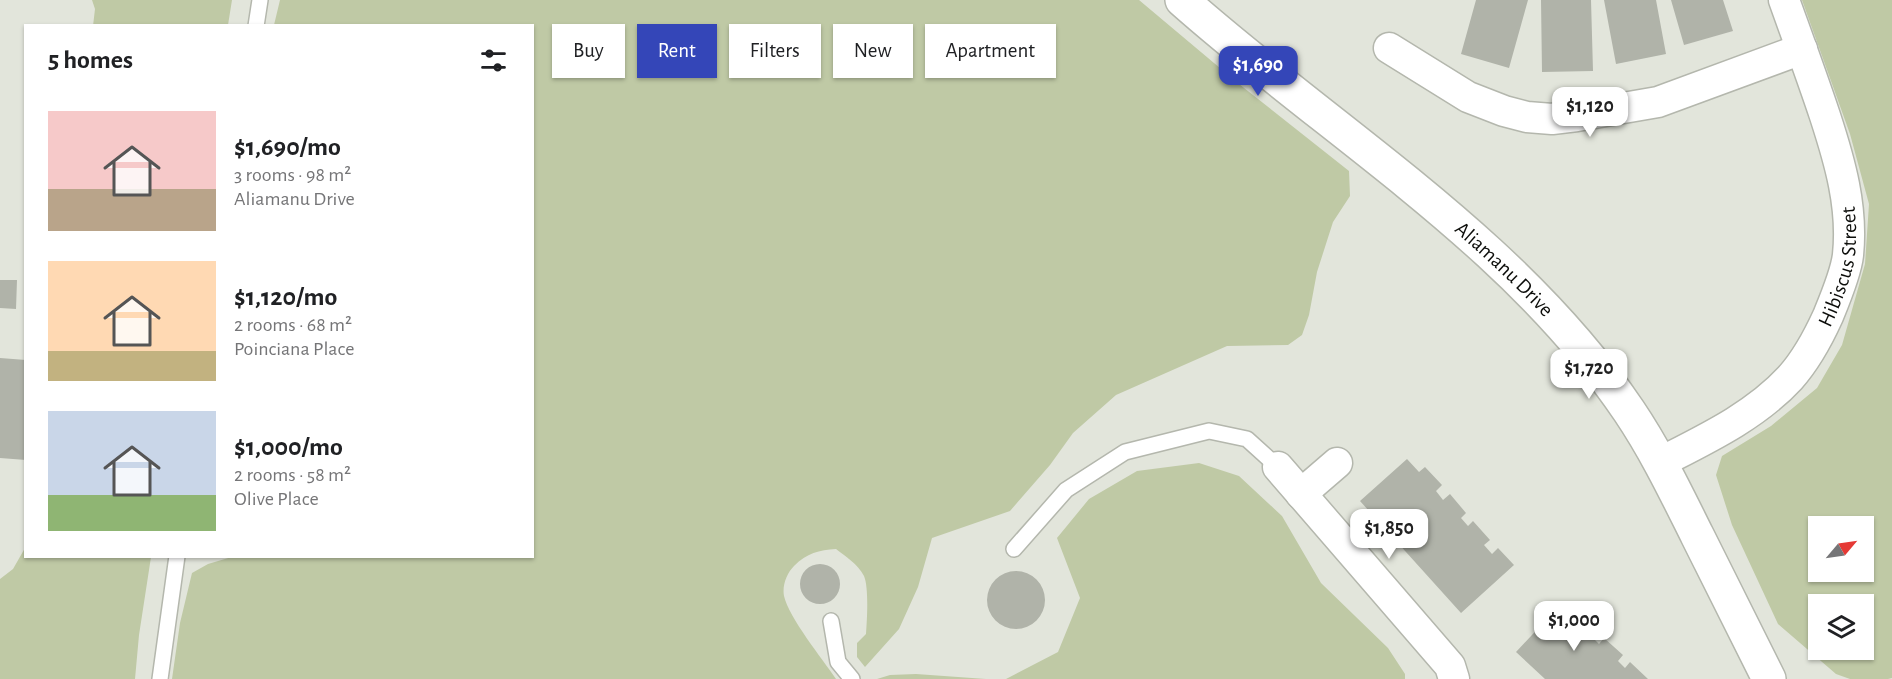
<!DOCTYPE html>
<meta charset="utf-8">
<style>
body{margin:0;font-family:"Alegreya Sans",sans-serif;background:#f2f2f2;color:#202124;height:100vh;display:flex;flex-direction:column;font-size:22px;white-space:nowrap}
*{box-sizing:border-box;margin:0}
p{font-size:20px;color:#757577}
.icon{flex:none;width:33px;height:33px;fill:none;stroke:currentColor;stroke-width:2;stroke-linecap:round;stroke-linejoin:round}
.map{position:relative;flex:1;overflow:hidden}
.details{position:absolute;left:24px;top:24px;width:510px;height:534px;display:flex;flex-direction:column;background:#fff;border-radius:0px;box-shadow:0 2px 4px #0004}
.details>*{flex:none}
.banner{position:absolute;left:552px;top:24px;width:570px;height:54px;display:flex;gap:12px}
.needle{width:39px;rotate:61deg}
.controls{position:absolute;left:1808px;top:516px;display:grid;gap:12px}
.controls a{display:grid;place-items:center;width:66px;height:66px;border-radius:0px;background:#fff;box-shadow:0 2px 4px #0004;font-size:30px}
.price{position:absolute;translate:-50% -51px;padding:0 14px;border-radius:12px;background:#fff;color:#222;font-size:20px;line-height:39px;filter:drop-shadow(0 2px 3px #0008)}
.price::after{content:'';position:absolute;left:50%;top:36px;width:18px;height:14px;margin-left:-9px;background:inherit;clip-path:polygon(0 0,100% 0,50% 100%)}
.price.active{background:#3446b8;color:#fff}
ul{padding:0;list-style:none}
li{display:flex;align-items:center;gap:18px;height:150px;padding:0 24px}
li span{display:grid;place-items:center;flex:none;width:168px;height:120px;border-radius:0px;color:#555}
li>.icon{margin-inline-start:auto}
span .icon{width:72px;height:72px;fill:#fffc;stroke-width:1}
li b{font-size:26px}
h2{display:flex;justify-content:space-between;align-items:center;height:72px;padding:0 24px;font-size:26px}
.pill{padding:0 21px;border-radius:0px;background:#fff;box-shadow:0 2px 4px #0004;font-size:21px;line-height:54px}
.pill.active{background:#3446b8;color:#fff}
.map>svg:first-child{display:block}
.green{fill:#bfc9a5;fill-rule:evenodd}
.building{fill:#b0b3a9}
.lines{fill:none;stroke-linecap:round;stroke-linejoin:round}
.lane-casing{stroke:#b4b7ad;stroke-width:18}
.street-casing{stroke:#b4b7ad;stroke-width:33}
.secondary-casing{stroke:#b4b7ad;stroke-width:36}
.lane{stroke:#fff;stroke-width:15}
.street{stroke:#fff;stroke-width:30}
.secondary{stroke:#fff;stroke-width:33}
.labels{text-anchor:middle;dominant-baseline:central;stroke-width:5;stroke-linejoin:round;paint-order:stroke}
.street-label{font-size:21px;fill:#0c0d0a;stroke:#fff}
</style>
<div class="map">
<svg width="1892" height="679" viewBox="0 0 1892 679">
<rect width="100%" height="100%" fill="#e2e5db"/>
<path class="green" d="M92,0H232L228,25L93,26L95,9Z
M280,0H1139L1239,84L1349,171L1350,196L1333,222L1317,272L1309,315L1302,335L1288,345L1227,346L1116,395L1073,433L1050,465L1010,511L932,538L918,587L899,629L865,667L857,657V643L866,634C867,620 869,588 864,576C858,564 845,556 836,549C819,550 807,553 794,566C787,573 782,585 784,596C789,618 822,658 836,679H172L180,623L192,573L208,564L235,556H532V26L274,25Z
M1802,0H1892V678L1888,679H1850L1836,674L1778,624L1732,525L1716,475L1722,456L1771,426L1817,388L1842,345L1865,264L1869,204L1850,134ZM1818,526H1863V572H1818ZM1818,604H1863V650H1818Z
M1199,463L1239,476L1282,516L1321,583L1388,648L1405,674V679H1006L1058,652L1080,598L1057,538L1089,499L1137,471Z
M25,548L26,556L151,557L139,635L135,679H0V579L13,569Z
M916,674L986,679H877L890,675Z"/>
<path class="building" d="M1476,0H1528L1509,68L1461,54Z
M1541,0H1591L1593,71L1542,72Z
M1604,0H1656L1666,54L1616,64Z
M1671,0H1723L1733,31L1684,45Z
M0,280H17L16,309L0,308Z
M0,358L26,360V460L0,458Z
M1407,459L1419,472L1425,467L1442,485L1436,491L1443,500L1450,494L1466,513L1461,518L1468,526L1473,521L1490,540L1484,545L1492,554L1498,548L1514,565L1461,613L1360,501Z
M800 584a20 20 0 1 1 40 0a20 20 0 1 1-40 0Z
M987 600a29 29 0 1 1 58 0a29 29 0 1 1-58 0Z
M1559,606L1572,619L1578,613L1596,630L1591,636L1599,644L1604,638L1623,655L1618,661L1625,668L1630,662L1648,679H1545L1516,652Z"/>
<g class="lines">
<g class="lane-casing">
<path id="lane" d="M256,26L260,0
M1014,549L1066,490L1125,452L1209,431L1247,439L1278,467
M831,621L838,662L852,679
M160,679L177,556"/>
</g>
<g class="street-casing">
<g id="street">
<path d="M1389,48L1468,97L1504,111L1527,117L1552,119L1577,116L1658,102L1802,49"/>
<path id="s1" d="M1661,462C1706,439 1755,416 1790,378C1807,359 1818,338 1828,316C1835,299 1846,273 1848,255C1853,207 1840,162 1825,116C1812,77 1798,39 1784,0"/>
<path d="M1278,467L1450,666L1454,679"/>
<path d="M1301,494L1337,463"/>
</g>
</g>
<g class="secondary-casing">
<g id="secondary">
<path id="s2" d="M1182,0C1333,134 1514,241 1629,411C1656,451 1676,493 1697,535C1721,583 1745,631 1769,679"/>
</g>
</g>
<use href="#lane" class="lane"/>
<use href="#street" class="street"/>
<use href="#secondary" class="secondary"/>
</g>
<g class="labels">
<g class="street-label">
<text stroke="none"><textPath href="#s1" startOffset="279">Hibiscus Street</textPath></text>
<text stroke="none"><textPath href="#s2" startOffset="420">Aliamanu Drive</textPath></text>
</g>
</g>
</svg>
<div class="controls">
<a><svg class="needle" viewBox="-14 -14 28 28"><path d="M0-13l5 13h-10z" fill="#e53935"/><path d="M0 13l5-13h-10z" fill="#757577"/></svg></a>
<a><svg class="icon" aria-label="layers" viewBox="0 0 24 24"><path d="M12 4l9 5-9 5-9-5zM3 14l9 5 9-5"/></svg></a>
</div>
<b class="price active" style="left:1258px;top:97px">$1,690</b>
<b class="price" style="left:1590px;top:138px">$1,120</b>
<b class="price" style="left:1589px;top:400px">$1,720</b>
<b class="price" style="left:1389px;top:560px">$1,850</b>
<b class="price" style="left:1574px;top:652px">$1,000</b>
<div class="banner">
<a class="pill">Buy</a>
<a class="pill active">Rent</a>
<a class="pill">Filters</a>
<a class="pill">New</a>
<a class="pill">Apartment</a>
</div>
<section class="details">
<h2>5 homes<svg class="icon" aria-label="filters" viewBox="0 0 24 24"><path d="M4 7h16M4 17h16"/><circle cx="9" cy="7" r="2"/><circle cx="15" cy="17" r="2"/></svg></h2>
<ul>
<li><span style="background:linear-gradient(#f6c9c9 65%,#b9a48a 0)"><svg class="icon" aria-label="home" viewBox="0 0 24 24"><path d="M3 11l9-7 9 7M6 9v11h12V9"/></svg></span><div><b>$1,690/mo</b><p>3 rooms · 98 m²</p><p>Aliamanu Drive</p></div></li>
<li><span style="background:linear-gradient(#ffd9b3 75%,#c2b280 0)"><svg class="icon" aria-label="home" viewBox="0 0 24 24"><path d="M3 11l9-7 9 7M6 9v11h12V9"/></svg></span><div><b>$1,120/mo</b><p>2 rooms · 68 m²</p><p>Poinciana Place</p></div></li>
<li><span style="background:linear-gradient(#c9d6e8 70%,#8fb573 0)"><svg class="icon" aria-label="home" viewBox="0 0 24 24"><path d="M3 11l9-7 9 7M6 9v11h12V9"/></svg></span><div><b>$1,000/mo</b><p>2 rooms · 58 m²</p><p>Olive Place</p></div></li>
</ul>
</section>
</div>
